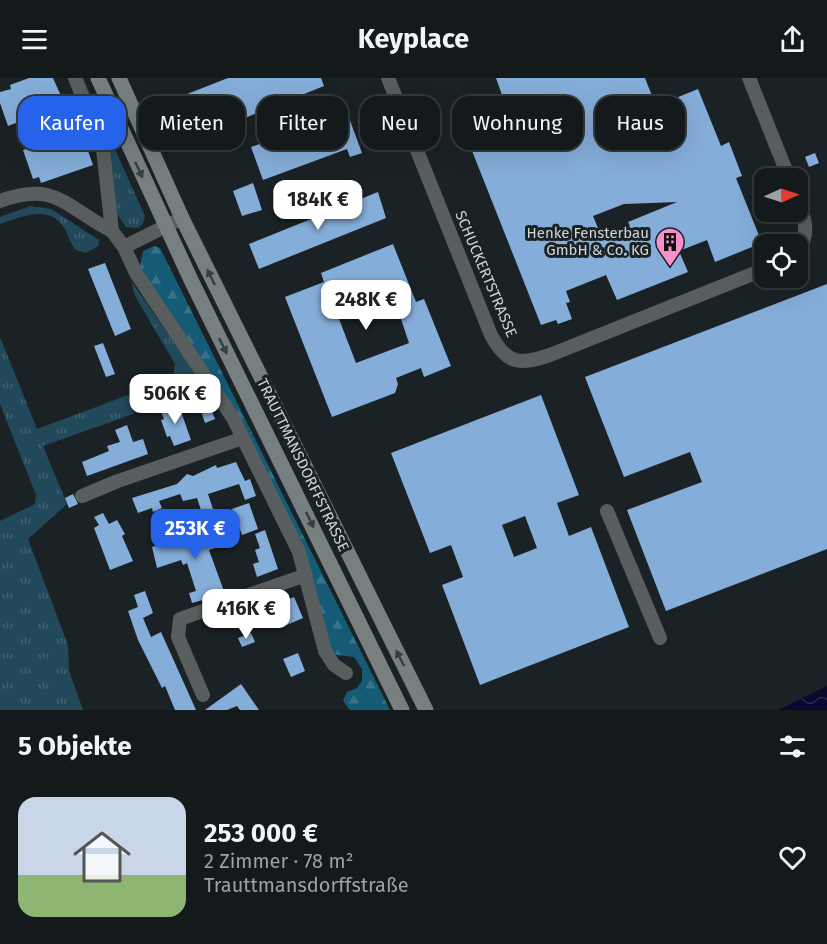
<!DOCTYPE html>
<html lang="de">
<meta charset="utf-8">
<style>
body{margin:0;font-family:"Fira Sans",sans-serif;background:#1d2325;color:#f1f3f6;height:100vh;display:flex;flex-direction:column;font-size:22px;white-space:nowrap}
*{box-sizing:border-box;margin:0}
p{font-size:20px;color:#9da1a3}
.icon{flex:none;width:33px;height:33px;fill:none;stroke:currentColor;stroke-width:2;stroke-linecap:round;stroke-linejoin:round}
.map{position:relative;height:632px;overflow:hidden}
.drawer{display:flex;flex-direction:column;background:#141a1c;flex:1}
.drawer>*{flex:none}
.banner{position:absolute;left:18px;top:18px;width:792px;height:54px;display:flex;gap:12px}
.needle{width:39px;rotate:87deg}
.fabs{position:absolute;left:754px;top:90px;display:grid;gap:12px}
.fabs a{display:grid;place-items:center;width:54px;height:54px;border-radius:12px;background:#141a1c;box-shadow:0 6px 24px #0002,0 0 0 2px #33383b;font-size:30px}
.price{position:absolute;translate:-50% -51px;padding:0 14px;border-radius:12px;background:#fff;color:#222;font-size:20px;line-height:39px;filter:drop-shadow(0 2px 3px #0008)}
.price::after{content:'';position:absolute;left:50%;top:36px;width:18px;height:14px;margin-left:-9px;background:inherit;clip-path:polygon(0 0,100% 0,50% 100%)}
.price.active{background:#2563eb;color:#fff}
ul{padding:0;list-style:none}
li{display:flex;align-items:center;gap:18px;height:150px;padding:0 18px}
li+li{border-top:2px solid #33383b}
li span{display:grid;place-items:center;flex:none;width:168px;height:120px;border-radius:18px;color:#555}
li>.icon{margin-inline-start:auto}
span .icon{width:72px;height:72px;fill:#fffc;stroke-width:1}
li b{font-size:26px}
h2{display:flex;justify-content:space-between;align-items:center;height:72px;padding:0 18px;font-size:26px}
.chip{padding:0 21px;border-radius:18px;background:#141a1c;box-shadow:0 6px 24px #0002,0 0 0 2px #33383b;font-size:21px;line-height:54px}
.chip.active{background:#2563eb;color:#fff}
header{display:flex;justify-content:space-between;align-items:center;height:78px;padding:0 18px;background:#141a1c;font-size:27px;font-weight:700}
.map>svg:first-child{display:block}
.grass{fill:url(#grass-tufts)}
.forest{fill:url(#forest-firs)}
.water{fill:url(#water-waves)}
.building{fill:#85add9;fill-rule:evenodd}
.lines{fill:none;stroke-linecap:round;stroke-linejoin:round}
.minor{stroke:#585d5d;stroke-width:14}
.secondary{stroke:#777f80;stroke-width:15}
.oneway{fill:#363e41}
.labels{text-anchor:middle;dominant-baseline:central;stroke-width:6;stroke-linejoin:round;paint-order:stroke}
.poi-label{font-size:15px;fill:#cfd4d7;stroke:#1a2226;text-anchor:end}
.street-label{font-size:15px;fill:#cfd4d7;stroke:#1a2226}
</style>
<header><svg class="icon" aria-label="menu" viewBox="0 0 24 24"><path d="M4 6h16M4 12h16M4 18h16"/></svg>Keyplace<svg class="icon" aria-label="share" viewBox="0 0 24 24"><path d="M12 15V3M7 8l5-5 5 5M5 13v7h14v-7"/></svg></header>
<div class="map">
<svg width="827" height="632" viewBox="0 0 827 632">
<defs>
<pattern id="grass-tufts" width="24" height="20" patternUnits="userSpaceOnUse" patternTransform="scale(1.5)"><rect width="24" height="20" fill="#22495a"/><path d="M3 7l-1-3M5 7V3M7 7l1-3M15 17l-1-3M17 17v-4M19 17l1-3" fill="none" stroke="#416271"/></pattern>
<pattern id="forest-firs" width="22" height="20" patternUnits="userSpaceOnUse" patternTransform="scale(1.5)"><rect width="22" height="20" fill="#155b75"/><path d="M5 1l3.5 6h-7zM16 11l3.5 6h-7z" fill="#367288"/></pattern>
<pattern id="water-waves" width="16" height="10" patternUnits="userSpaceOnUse" patternTransform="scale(1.5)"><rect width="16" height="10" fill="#080830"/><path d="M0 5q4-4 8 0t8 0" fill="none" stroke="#2b2b4d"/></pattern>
</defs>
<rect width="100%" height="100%" fill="#1a2226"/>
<path class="grass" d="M80,0H83L145,138L143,146L138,150L126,149L116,135L111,86Z
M30,128L51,131L99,162L98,168L86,175L76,172C70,166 69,158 65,151C51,125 20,139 0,146V139Z
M131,203L206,310L43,368L67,426L28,461L68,567L69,593L83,632H0V443L35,426L36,417L0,326V259L37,351L166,303L174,296L175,286L135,218Z"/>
<path class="forest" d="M154,168L160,170L390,632H350L343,623L347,614L357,610L362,603V591L354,579L337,577L331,573L321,534L229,322L140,189L143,173Z"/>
<path class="water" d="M827,608V632H778L821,611Z"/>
<path class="building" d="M29,0H53L65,27L8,48L0,25V14L11,11L10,7Z
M228,0H321L324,8L193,61L177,20Z
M496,0H645L656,28L698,11L721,68L729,64L742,98L736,100L762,165L715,184L707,162L679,173L688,194L617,222L606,197L566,213L570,224L566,225L572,241L558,246L556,242L541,247L457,35L502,17ZM677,124L628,144L630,148L602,160L593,138L624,126Z
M345,29L362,75L350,79L347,71L263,102L251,69L335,38L333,33Z
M61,59L63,66L83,59L93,87L41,105L39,99L33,101L23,72Z
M815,75L819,85L809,89L805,79Z
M253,105L262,132L242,138L233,113Z
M378,114L386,140L259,191L249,166Z
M393,166L416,224L424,221L451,288L424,299L421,290L396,300L398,306L395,315L332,339L285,219L324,204L321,195ZM394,220L409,265L356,285L339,241Z
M105,185L131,251L115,258L88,191Z
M827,206V471L666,533L627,432L702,404L690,374L624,399L585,299Z
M103,265L115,296L106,299L94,268Z
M203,312L215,341L205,345L195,315Z
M541,317L579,417L557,425L569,458L591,449L629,549L480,607L442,507L463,499L451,467L430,475L391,375ZM525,438L537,470L514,479L502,447Z
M178,325L191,362L174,368L170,358L167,359L161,342L164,341L160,331Z
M127,347L133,364L143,361L148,376L87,398L82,384L109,373L107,368L120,364L115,352Z
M236,384L245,403L250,401L256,418L245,422L239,406L208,416L215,437L204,441L197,420L183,423L180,416L159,423L162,430L153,434L152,430L138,435L132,420L177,406L187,396L193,398L216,387L217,390Z
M73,416L78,426L69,430L65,420Z
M249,425L258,451L242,457L232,431Z
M103,435L109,446L117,442L125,456L122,458L133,483L110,492L94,450L99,447L94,439Z
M211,441L221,468L209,472L225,516L192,525L189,515L196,513L187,485L183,487L181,482L157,490L152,469L162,465L161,461L173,457L177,470L197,463L191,448Z
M265,452L278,491L257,499L253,486L259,484L255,472L260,470L255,456Z
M145,513L153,535L143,540L151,559L161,554L196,632H175L165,608L162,610L138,562L128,533L138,529L134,517Z
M294,519L303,540L282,549L274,528Z
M250,526L257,542L245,548L238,531Z
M251,555L255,564L242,569L238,560Z
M298,575L305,593L291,599L283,581Z
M241,606L259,632H240L237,628L227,632H205Z"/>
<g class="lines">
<path class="minor" d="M75,0L103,71L112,153
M388,0L491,257C507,287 520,287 550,277L765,191
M749,0L789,100
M0,123C56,102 66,130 112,153L124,169L136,195L233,340L299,474L325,573L334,587L346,595
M798,123C805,140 810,156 798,173
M124,169L182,140
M82,418L118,403L243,360
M607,433L660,560
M203,617L178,559L180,541L306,497"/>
<path class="secondary" d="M98,0L191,202L402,632
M119,0L182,140L426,632"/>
</g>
<defs><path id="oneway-solid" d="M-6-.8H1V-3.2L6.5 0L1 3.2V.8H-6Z" transform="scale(1.5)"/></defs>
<g class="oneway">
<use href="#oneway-solid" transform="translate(139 92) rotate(65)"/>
<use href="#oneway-solid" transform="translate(211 199) rotate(-116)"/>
<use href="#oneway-solid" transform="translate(223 268) rotate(64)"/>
<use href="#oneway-solid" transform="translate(310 442) rotate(64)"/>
<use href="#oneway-solid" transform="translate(400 580) rotate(-117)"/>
</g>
<defs>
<g id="building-pin" transform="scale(1.5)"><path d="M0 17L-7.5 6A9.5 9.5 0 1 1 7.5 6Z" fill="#f890cb" stroke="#1a2226"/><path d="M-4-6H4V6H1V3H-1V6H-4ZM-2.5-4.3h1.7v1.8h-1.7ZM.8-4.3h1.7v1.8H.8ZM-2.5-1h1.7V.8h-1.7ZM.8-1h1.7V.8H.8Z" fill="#111"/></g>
</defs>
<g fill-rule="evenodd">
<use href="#building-pin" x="670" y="164"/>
</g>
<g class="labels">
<g class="poi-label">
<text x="649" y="155">Henke Fensterbau<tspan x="649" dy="17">GmbH &amp; Co. KG</tspan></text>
</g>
<g class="street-label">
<text transform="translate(486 196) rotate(67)">SCHUCKERTSTRASSE</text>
<text transform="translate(303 387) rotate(64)">TRAUTTMANSDORFFSTRASSE</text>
</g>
</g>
</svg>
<div class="fabs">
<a><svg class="needle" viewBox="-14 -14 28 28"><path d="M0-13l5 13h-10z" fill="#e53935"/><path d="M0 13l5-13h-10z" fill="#9da1a3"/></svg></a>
<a><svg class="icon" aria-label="locate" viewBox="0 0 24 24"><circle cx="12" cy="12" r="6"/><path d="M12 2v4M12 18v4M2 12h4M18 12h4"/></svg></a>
</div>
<b class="price" style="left:318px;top:153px">184K €</b>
<b class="price" style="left:366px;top:253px">248K €</b>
<b class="price" style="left:175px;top:347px">506K €</b>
<b class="price active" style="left:195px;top:482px">253K €</b>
<b class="price" style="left:246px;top:562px">416K €</b>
<div class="banner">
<a class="chip active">Kaufen</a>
<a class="chip">Mieten</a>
<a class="chip">Filter</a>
<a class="chip">Neu</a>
<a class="chip">Wohnung</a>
<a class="chip">Haus</a>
</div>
</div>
<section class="drawer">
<h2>5 Objekte<svg class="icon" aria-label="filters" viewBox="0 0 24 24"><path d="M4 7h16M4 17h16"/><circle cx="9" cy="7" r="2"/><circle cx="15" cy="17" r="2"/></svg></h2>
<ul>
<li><span style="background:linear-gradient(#c9d6e8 65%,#8fb573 0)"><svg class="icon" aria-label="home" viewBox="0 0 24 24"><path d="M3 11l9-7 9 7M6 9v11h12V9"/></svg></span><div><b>253 000 €</b><p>2 Zimmer · 78 m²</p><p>Trauttmansdorffstraße</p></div><svg class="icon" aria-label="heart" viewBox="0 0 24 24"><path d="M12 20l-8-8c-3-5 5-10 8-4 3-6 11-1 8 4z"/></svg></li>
</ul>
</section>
